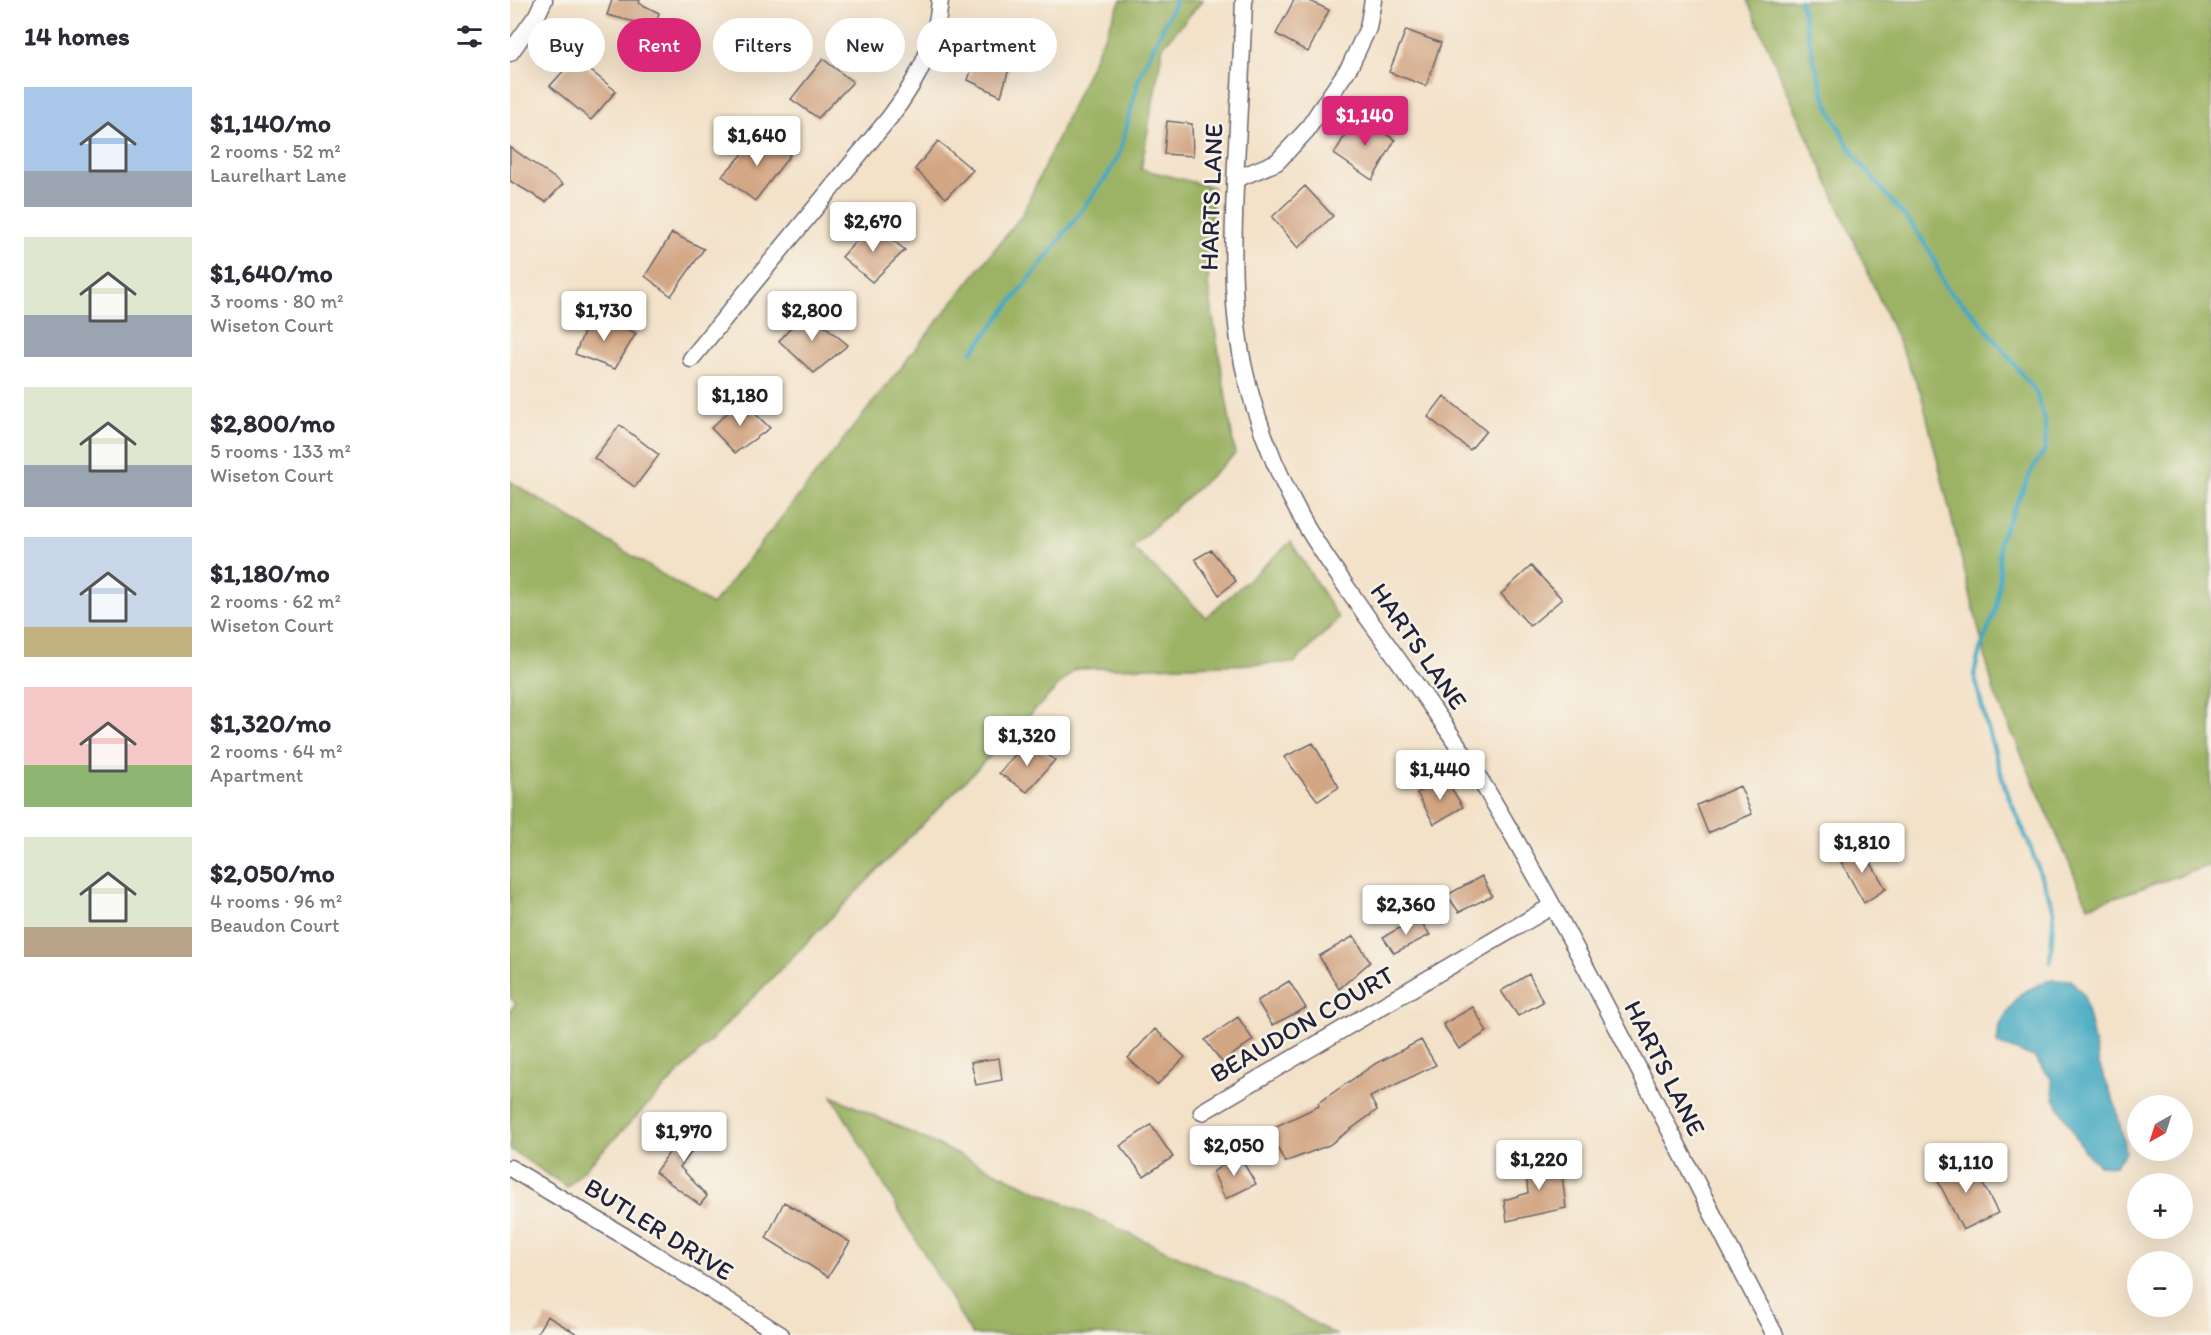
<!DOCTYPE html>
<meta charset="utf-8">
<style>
body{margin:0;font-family:Itim,sans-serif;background:#f2f2f3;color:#2b2b33;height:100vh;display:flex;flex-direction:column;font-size:22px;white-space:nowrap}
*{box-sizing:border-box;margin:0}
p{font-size:20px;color:#7c7c81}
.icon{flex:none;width:33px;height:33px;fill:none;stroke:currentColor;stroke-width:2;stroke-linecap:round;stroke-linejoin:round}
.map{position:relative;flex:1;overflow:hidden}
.sheet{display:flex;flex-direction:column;background:#fff;width:510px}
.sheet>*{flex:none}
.guide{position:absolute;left:18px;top:18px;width:570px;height:54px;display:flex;gap:12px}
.needle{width:39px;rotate:219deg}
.fabs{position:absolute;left:1617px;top:1095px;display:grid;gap:12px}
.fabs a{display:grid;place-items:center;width:66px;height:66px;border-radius:50%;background:#fff;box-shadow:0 6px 24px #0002;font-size:30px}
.price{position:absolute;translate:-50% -51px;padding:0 14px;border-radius:6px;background:#fff;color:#222;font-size:20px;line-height:39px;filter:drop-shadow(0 2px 3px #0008)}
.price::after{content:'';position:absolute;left:50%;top:36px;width:18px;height:14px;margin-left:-9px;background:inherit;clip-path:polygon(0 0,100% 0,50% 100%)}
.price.selected{background:#db2777;color:#fff}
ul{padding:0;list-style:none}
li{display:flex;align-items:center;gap:18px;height:150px;padding:0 24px}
li span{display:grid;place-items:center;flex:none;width:168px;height:120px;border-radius:0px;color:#555}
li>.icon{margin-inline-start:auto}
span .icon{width:72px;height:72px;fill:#fffc;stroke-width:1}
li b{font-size:26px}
h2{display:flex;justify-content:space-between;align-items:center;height:72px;padding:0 24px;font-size:26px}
.pill{padding:0 21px;border-radius:27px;background:#fff;box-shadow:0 6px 24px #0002;font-size:21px;line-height:54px}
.pill.selected{background:#db2777;color:#fff}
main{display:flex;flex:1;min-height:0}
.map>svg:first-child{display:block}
.forest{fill:#9cb365;stroke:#5f6a50;stroke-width:1.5}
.water{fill:#43a9c2;stroke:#32667e;stroke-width:1.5}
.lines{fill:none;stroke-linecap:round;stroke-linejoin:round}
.stream{stroke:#43a9c2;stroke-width:4.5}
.building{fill:#d2a583}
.minor-casing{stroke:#6b656c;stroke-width:19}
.minor{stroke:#fff;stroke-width:16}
.labels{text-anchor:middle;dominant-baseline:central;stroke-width:5;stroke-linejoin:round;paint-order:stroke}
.street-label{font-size:26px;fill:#22223b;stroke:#f7f3e8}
</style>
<main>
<section class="sheet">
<h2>14 homes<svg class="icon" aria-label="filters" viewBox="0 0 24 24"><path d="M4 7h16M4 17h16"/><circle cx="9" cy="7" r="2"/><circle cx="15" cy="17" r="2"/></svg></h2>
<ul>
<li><span style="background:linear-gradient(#a9c7e8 70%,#9aa5b1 0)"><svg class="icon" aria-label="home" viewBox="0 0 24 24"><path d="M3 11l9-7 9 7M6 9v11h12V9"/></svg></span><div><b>$1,140/mo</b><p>2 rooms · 52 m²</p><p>Laurelhart Lane</p></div></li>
<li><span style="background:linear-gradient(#dfe7d0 65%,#9aa5b1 0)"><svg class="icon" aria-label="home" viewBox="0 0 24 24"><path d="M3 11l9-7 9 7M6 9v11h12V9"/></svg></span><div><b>$1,640/mo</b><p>3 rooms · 80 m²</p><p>Wiseton Court</p></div></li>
<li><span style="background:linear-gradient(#dfe7d0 65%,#9aa5b1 0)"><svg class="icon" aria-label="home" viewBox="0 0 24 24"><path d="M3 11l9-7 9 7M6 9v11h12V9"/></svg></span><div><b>$2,800/mo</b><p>5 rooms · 133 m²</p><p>Wiseton Court</p></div></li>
<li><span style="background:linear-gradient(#c9d6e8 75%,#c2b280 0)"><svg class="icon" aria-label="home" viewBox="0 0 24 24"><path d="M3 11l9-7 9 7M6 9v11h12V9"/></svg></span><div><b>$1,180/mo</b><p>2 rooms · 62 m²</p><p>Wiseton Court</p></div></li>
<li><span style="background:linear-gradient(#f6c9c9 65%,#8fb573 0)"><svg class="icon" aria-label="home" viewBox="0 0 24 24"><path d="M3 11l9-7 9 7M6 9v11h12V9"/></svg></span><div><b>$1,320/mo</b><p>2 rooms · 64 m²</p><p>Apartment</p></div></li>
<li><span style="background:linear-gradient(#dfe7d0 75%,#b9a48a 0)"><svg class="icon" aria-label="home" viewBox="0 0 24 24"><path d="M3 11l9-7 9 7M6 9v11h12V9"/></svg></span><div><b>$2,050/mo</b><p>4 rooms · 96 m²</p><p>Beaudon Court</p></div></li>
</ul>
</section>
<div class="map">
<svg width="1701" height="1335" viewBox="0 0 1701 1335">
<rect width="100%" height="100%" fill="#f7f3e8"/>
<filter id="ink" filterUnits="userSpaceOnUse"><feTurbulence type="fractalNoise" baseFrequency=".0167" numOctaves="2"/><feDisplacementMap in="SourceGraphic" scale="12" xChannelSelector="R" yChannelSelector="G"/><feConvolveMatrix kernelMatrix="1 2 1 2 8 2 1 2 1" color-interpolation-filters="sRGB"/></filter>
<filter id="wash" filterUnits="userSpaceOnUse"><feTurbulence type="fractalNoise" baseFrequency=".008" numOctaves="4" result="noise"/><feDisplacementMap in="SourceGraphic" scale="24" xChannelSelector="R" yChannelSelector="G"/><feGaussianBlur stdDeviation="1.35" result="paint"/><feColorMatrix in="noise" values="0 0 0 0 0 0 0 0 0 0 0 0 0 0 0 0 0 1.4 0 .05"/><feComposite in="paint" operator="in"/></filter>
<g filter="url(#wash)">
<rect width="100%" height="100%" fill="#f3e1c8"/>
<path class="forest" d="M611,0H693L653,46L631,169L703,187L698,285L725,454L622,547L696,617L781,542L829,619L784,663L565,669L57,1187L0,1149V1011L6,1003L0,998V481L202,605L512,215Z
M1237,0H1701V865L1578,906L1484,692L1411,393Z
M322,1096L763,1300L826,1335H462Z"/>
<path class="water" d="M1538,980H1561L1574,995L1589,1064L1606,1107L1616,1152L1605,1166L1589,1165L1574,1151L1544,1098L1541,1078L1524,1057L1487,1044L1489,1025L1510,994Z"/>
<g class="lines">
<path class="stream" d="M1290,0L1304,60L1316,101L1334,138L1349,162L1403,226L1421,253L1436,288L1465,315L1526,392L1535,422V450L1522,470L1489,541L1490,576L1486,609L1470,650L1464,674L1475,719L1496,790L1519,844L1544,910L1540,962
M462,352L543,249L597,176L610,152L629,77L666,0"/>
</g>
<g id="blocks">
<path class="building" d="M102,0H130L129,3L149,13L145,27L97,15Z
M784,0H798L819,10L798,52L766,34Z
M896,30L931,43L916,86L879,72Z
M471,41L504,52L491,96L458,80Z
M65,58L106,91L81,120L40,86Z
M313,59L343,82L308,118L281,99Z
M847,115L885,140L862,180L824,154Z
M657,121L682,124L683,156L654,154Z
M253,133L280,155L245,201L212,176Z
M428,141L463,170L436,198L405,169Z
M0,147L53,184L36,202L0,181Z
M795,186L823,216L788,248L762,217Z
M362,223L395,250L362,282L332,257Z
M162,233L194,249L161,296L135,276Z
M296,311L338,345L304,373L269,341Z
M81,315L126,333L105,369L65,354Z
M934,396L976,431L960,450L918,417Z
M231,400L260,428L225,453L201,428Z
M110,425L149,455L125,487L84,458Z
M701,550L726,581L709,595L685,559Z
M1021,566L1052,599L1020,626L991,594Z
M517,741L545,760L517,792L489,773Z
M803,743L829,787L808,801L774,757Z
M935,778L953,807L924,824L907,793Z
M1230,786L1242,814L1198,833L1187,805Z
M1350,844L1376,889L1354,903L1329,858Z
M972,876L982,896L949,912L937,895Z
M908,918L920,935L884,953L873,937Z
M844,936L860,962L829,989L809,956Z
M1019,974L1033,1002L1008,1016L991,991Z
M779,981L796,1008L762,1025L747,1001Z
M963,1007L977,1032L949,1049L933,1024Z
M728,1017L743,1040L712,1062L695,1040Z
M645,1029L675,1057L647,1085L618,1058Z
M911,1040L926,1065L860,1097L867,1110L819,1145L775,1162L758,1130L809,1106L808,1103L865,1064Z
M489,1058L492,1080L466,1085L461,1062Z
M184,1119L198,1130L170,1167L197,1196L190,1205L145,1172Z
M641,1125L663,1157L634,1176L610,1146Z
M728,1154L746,1184L715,1199L703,1172Z
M1459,1157L1488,1213L1453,1230L1425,1175Z
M1050,1158L1056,1208L997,1221L994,1200L1018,1193L1015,1164Z
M274,1202L340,1242L318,1277L256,1238Z
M37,1316L69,1335H26Z"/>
</g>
</g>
<g filter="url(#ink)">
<use href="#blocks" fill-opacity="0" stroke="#6b656c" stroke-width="1.5"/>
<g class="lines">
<g class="minor-casing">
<path id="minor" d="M734,0C732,54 729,109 726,163C723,234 719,307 736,377C748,425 766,471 790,515C809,550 833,581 855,614C897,672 940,730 977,791C1082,967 1169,1153 1265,1335
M0,53L27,15L34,0
M726,179L767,162L796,131L840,66L858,28L863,0
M181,359L380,117C406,82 427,45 430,0
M692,1112L1042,906
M0,1168L141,1252L271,1335"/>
</g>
<use href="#minor" class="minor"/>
</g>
</g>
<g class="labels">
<g class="street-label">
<text transform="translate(701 197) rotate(-88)">HARTS LANE</text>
<text transform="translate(909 646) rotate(55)">HARTS LANE</text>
<text transform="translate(792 1024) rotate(-30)">BEAUDON COURT</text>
<text transform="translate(1155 1068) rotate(63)">HARTS LANE</text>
<text transform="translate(149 1229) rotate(32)">BUTLER DRIVE</text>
</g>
</g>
</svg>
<div class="fabs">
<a><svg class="needle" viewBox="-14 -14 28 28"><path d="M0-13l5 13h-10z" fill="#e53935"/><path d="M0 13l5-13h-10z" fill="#7c7c81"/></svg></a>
<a>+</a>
<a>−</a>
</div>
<b class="price selected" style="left:855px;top:147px">$1,140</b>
<b class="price" style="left:247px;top:167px">$1,640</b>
<b class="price" style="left:363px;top:253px">$2,670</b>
<b class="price" style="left:94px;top:342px">$1,730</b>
<b class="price" style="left:302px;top:342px">$2,800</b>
<b class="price" style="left:230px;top:427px">$1,180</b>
<b class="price" style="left:517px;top:767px">$1,320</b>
<b class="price" style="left:930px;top:801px">$1,440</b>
<b class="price" style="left:1352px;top:874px">$1,810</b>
<b class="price" style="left:896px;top:936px">$2,360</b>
<b class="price" style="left:174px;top:1163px">$1,970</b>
<b class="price" style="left:724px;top:1177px">$2,050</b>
<b class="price" style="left:1029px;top:1191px">$1,220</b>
<b class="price" style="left:1456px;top:1194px">$1,110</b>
<div class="guide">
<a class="pill">Buy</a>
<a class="pill selected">Rent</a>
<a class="pill">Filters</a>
<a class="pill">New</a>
<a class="pill">Apartment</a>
</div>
</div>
</main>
